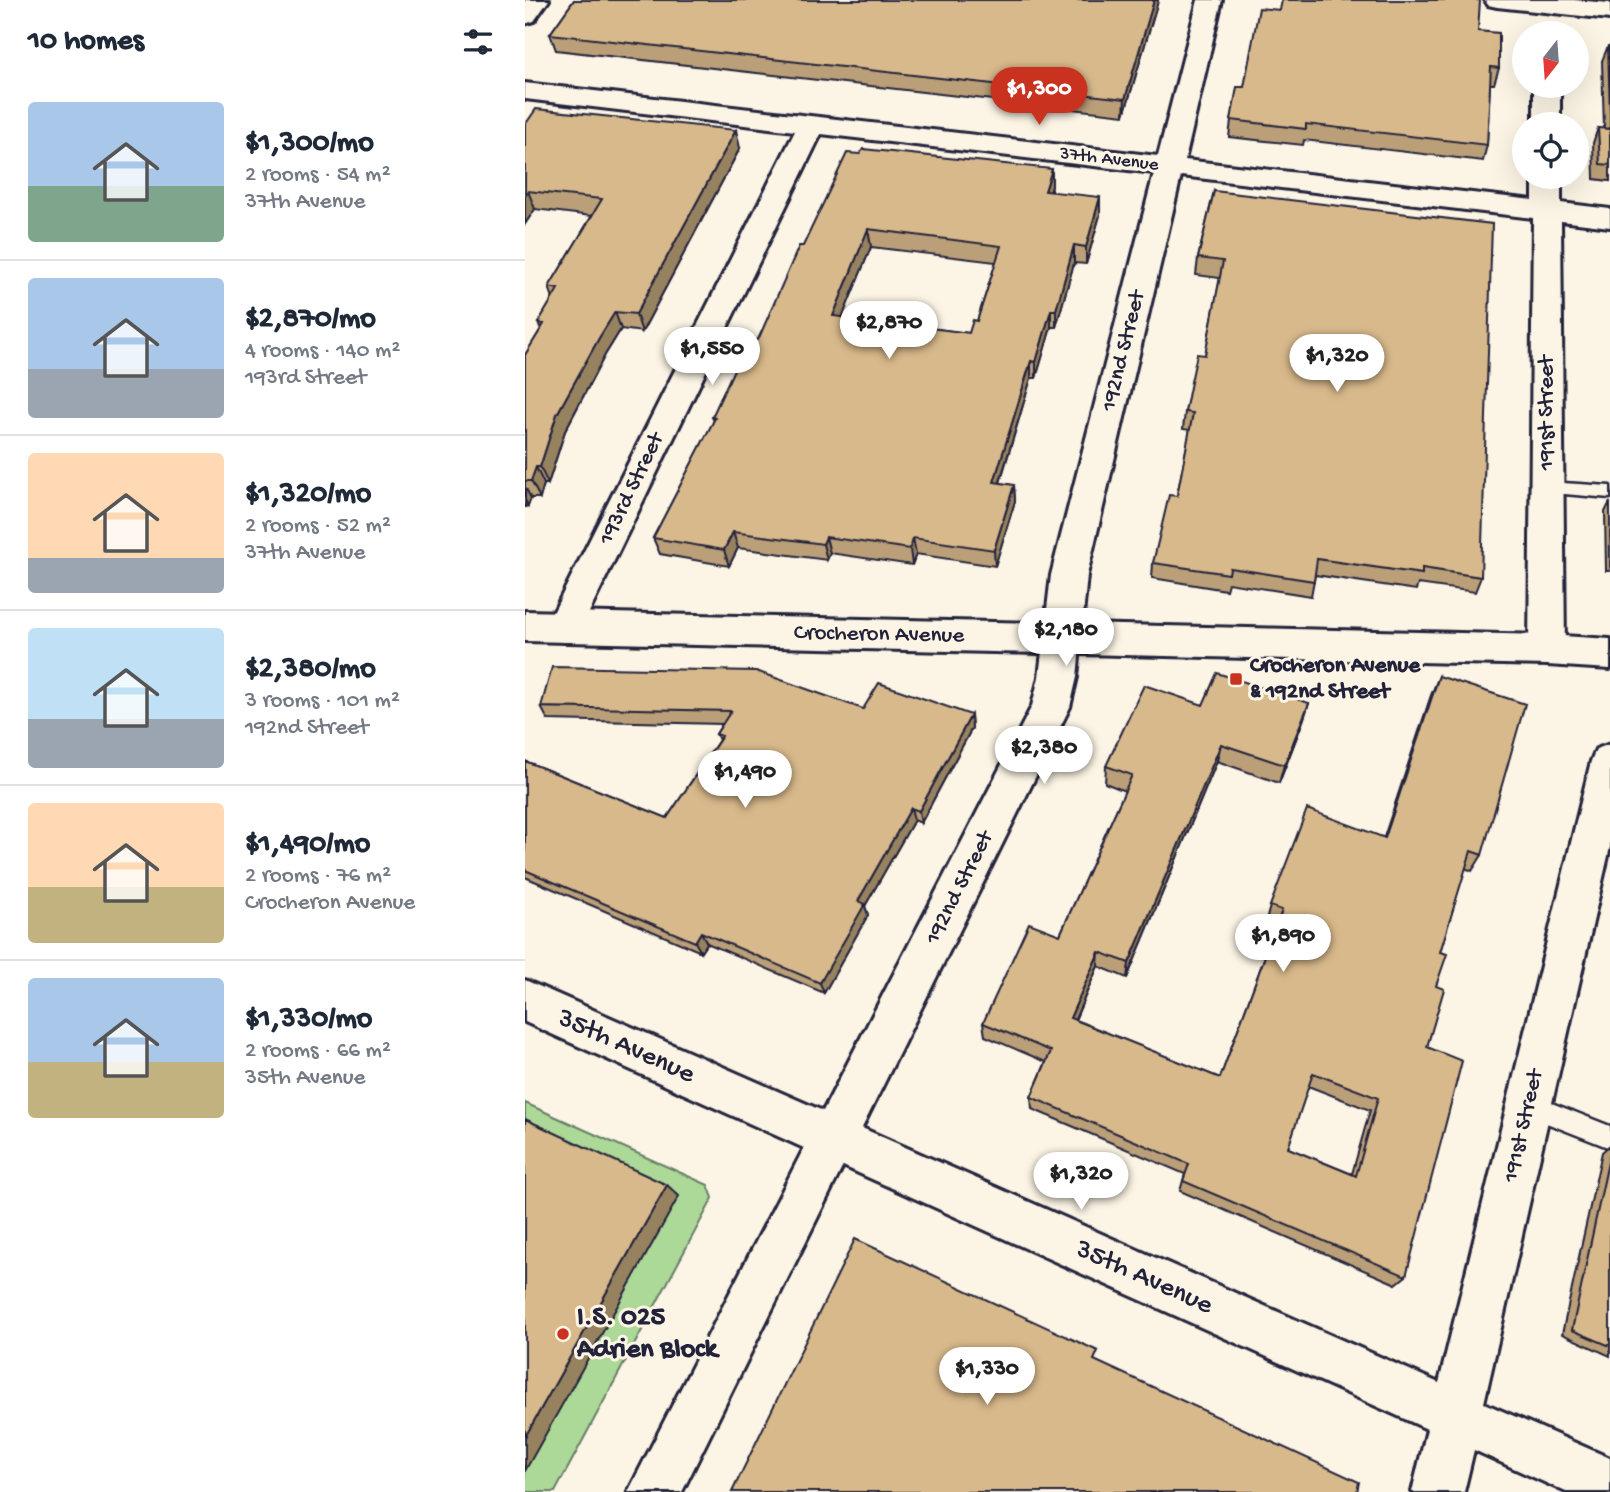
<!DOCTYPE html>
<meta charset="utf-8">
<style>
body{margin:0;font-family:"Gochi Hand",sans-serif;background:#f2f2f3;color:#1f2937;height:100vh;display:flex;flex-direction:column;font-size:26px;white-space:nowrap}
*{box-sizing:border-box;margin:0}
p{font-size:23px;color:#747a83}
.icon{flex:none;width:38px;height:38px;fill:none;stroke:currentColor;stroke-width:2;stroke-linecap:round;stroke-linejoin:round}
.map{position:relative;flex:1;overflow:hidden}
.panel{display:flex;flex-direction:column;background:#fff;width:525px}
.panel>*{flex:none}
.needle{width:46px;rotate:197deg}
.tools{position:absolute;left:987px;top:21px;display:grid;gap:14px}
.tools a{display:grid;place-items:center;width:77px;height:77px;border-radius:50%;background:#fff;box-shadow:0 7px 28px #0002;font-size:35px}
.price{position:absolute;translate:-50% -60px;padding:0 16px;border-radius:24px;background:#fff;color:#222;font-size:23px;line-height:46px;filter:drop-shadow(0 2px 4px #0008)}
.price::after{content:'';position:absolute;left:50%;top:42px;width:21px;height:16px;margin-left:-10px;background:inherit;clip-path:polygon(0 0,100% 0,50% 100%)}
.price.on{background:#c8321e;color:#fff}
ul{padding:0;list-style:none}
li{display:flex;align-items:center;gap:21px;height:175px;padding:0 28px}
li+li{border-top:2px solid #e0e1e3}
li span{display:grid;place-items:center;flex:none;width:196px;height:140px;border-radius:7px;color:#555}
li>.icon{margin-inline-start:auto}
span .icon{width:84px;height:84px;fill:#fffc;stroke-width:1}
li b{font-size:30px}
h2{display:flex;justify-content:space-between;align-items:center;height:84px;padding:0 28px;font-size:30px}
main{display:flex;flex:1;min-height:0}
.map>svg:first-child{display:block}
.green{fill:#acd997;stroke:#677e69;stroke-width:2}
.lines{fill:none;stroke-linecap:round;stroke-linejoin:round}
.lane-casing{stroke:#22223b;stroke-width:5}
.street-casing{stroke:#22223b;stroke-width:6}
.secondary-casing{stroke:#22223b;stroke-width:6}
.lane{fill:#fcf5e5;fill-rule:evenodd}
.street{fill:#fcf5e5;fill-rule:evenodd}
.secondary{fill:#fcf5e5;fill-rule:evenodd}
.wall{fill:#ba9f78;stroke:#22223b;stroke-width:2;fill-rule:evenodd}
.shaded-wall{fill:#978261;stroke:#22223b;stroke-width:2}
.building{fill:#d8b98b;stroke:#22223b;stroke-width:2;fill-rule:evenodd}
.poi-dot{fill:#c8321e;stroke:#fcf5e5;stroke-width:2.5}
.labels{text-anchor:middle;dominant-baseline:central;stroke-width:6;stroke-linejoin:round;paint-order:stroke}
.far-street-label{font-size:19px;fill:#22223b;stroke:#fcf5e5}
.street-label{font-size:23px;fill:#22223b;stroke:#fcf5e5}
.poi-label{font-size:23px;font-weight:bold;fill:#22223b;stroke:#fcf5e5;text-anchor:start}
.near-street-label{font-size:28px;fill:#22223b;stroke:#fcf5e5}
.near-poi-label{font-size:28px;font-weight:bold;fill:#22223b;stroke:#fcf5e5;text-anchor:start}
</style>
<main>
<section class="panel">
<h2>10 homes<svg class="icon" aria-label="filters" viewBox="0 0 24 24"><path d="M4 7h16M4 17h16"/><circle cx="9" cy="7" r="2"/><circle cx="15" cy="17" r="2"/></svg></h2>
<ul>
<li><span style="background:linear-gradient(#a9c7e8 60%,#7fa58c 0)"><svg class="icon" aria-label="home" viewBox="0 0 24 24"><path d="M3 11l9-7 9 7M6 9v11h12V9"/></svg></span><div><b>$1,300/mo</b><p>2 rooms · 54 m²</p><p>37th Avenue</p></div></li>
<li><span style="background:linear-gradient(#a9c7e8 65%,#9aa5b1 0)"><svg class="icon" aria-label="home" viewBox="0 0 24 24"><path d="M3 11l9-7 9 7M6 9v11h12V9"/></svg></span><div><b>$2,870/mo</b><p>4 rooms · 140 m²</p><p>193rd Street</p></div></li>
<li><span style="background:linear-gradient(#ffd9b3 75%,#9aa5b1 0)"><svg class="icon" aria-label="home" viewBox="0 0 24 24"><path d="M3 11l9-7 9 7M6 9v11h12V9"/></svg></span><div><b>$1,320/mo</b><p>2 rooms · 52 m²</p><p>37th Avenue</p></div></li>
<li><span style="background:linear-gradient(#bfe0f5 65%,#9aa5b1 0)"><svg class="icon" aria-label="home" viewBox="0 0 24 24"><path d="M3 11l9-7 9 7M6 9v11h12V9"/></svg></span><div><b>$2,380/mo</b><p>3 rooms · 101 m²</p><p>192nd Street</p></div></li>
<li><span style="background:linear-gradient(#ffd9b3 60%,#c2b280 0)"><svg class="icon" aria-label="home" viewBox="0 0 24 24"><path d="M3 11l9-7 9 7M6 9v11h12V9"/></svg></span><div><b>$1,490/mo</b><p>2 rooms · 76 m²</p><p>Crocheron Avenue</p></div></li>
<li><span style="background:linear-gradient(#a9c7e8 60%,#c2b280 0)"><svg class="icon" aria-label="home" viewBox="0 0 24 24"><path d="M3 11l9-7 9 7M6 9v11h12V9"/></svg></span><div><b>$1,330/mo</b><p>2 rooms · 66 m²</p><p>35th Avenue</p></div></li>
</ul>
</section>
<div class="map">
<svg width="1085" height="1492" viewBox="0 0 1085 1492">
<rect width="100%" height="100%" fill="#fcf5e5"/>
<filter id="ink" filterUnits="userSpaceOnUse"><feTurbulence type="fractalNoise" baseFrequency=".0143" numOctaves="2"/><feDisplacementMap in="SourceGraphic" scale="14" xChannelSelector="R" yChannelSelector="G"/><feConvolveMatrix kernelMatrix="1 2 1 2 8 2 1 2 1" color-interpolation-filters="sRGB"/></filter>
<g filter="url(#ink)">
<path class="green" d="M0,1103L183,1185L188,1198L30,1492H0Z"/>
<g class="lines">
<g class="lane-casing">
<path id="lane" d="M1022,482L1085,486V498L1016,492L1014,488L1016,484Z
M1004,1094L1085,1126V1148L996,1113L993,1105L996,1097Z"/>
</g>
<g class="street-casing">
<path id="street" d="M0,0H24L9,21L0,24Z
M673,0H697L660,160L1008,200V177H1036V203L1085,209V227L1036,221L1040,650L1035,661L1022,665L1009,661L1004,650L1008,218L656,176L562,575L552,677L545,707L337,1128L914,1383L1066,761L1071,749L1085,744V847L959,1403L1085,1458V1492H1041L949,1450L939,1492H887L902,1429L318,1166L157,1492H103L279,1148L0,1022V980L298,1111L507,706L514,677L526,575L629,173L296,134L57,627L52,637L39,642L26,637L21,627L270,131L0,99V83L633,156Z
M960,0H1049L1085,3V19L972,7L963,5Z
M1009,86H1035V124H1009Z"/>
</g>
<g class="secondary-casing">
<path id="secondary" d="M0,611L1022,635L1085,639V669L1022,665L0,641Z"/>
</g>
<use href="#lane" class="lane"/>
<use href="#street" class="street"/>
<use href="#secondary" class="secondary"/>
</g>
<path class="wall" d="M49,0H633L599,115L31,50L25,34Z
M953,31L974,68L969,84H965L962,145L958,161L779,140L778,145L704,137L706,120L719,87Z
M1083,46H1085V181L1069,179L1068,143L1073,128L1079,129L1077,61Z
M0,125L215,148L117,332L96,329L80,355L40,431L23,484H19L15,498H6L3,506L0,507V355L16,329L13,323L28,298L24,287L67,216L10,209L0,224Z
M527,169V186L526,191L575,215L561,264L549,263L531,327H526L511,378H506L475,483L489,485L490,501L470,566L391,554L387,565L305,553L302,560L213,548L204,566L135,554L128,538L189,421L187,417L233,340L278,246ZM346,247L471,262L452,321L444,333L317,317Z
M689,191L956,577L950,592L893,584L891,590L790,575L786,596L703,583L701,590L627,578L628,563L652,496L665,430L658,429L660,412L680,355L695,278L671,275L673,258Z
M1085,502V571H1081L1080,512Z
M914,676L957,855L947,871L940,868L915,952L911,986L902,1047L881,1276L871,1284L655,1191L660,1174L507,1109L506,1097L521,1062L460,1036L458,1023L535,935L600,791L580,783L581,766L678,705L784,703L778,721L754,783L692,761L602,978L573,966L550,1020L695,1078L751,926L741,921L745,906L859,837L906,695ZM783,1086L845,1110L827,1174L763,1148Z
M16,707L338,709L446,715L447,728L396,823L389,820L340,906L343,915L299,993L182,943L176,952L0,877V761L142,818L194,740L191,734L197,724L23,720Z
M1085,1145V1356L1037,1334L1077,1152Z"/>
<path class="shaded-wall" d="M629,0H633V1L599,115L600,99Z
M211,130L215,148L117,332L111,314Z
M527,169V186L520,208V191Z
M3,191L10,209L0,224V195Z
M575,197V215L561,264V247Z
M343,229L346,247L311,333L308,316Z
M549,245V263L531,327V310Z
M526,310V327L511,378V362Z
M90,312L96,329L80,355L40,431L23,484L15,467L32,414L74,338Z
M506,361V378L470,498L469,482Z
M11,467L19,484L15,498L6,481Z
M489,485L490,501L470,566L469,550Z
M0,487L6,498L3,506L0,500Z
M208,532L213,548L204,566L199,550Z
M301,537L305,553L302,560L298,544Z
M388,538L391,554L387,565L385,549Z
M784,703L778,721L754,783L759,765Z
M446,715L447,728L396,823L394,811Z
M696,744L692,761L602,978L604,963Z
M386,808L389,820L340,906L343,915L299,993L295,983L333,901Z
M176,932L182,943L176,952L170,942Z
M574,952L573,966L545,1031V1018Z
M142,1185L154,1196L0,1471V1437Z"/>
<path class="building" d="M49,0H629L600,99L25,34Z
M757,0H955L953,31L974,33V68L966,67L962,145L781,124V129L706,120L712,87H719L734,8L755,10Z
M1083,46H1085V113Z
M11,109L211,130L111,314L90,312L74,338L32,414L15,467H11L6,481H0V355L19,324L13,323L33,289L24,287L77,199L3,191L0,195V125Z
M1073,128L1085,129V165L1075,164Z
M338,149L527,169L520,191L575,197L561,247L549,245L531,310H526L511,362L506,361L469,482L489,485L469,550L388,538L385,549L301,537L298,544L208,532L199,550L128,538L190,418L187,417L223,339L233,340L274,246H278L322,153L335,154ZM343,229L476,246L452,321L448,320L444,333L308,316Z
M689,191L967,224L956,577L897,568V574L792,559L789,581L705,568L704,574L628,563L644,495L652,496L668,413L660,412L666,382L672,354L680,355L698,261L673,258Z
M27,667L231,671L338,709L354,683L446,715L394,811L386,808L333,901L340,904L295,983L176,932L170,942L0,870V761L142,818L197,736L191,734L206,711L16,707Z
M692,673L784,703L759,765L696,744L604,963L574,952L545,1018L695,1078L757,910L745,906L782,809L860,838L914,676L1000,704L957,855L946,851L915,952L922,954L911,986L919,989L902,1047L937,1061L881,1276L658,1181L664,1164L506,1097L526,1051L458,1023L504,923L535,935L607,775L581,766L619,685L678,705ZM788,1073L853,1098L831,1176L763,1148Z
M0,1119L142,1185L0,1437Z
M1085,1153V1346L1047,1330Z
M330,1239L573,1351L569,1360L834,1482L832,1492H207Z"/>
</g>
<g class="poi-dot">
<rect x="704" y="672" width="14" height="14" rx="3.5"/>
<circle cx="38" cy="1334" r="7"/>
</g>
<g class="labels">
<g class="far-street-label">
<text transform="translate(584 160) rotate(7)">37th Avenue</text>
</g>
<g class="street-label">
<text transform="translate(599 351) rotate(-76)">192nd Street</text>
<text transform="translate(1022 413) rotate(-90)">191st Street</text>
<text transform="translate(107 489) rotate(-64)">193rd Street</text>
<text transform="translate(354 635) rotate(1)">Crocheron Avenue</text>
<text transform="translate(435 888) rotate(-63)">192nd Street</text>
<text transform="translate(999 1126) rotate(-77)">191st Street</text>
</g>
<g class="poi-label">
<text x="725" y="666">Crocheron Avenue<tspan x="725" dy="26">&amp; 192nd Street</tspan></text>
</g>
<g class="near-street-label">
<text transform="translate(101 1047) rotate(24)">35th Avenue</text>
<text transform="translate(619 1278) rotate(24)">35th Avenue</text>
</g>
<g class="near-poi-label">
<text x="52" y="1318">I.S. 025<tspan x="52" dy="32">Adrien Block</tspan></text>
</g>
</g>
</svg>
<div class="tools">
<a><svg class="needle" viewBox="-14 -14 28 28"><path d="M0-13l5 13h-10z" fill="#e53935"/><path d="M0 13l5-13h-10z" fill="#747a83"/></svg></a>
<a><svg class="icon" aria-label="locate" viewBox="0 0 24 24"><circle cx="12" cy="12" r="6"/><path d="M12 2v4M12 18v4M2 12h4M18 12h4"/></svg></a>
</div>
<b class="price on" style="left:514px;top:127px">$1,300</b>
<b class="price" style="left:364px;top:361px">$2,870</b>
<b class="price" style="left:187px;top:387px">$1,550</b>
<b class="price" style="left:812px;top:394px">$1,320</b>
<b class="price" style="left:541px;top:668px">$2,180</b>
<b class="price" style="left:519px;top:786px">$2,380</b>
<b class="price" style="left:220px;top:810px">$1,490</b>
<b class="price" style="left:758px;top:974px">$1,890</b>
<b class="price" style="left:556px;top:1212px">$1,320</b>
<b class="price" style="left:462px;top:1407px">$1,330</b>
</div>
</main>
